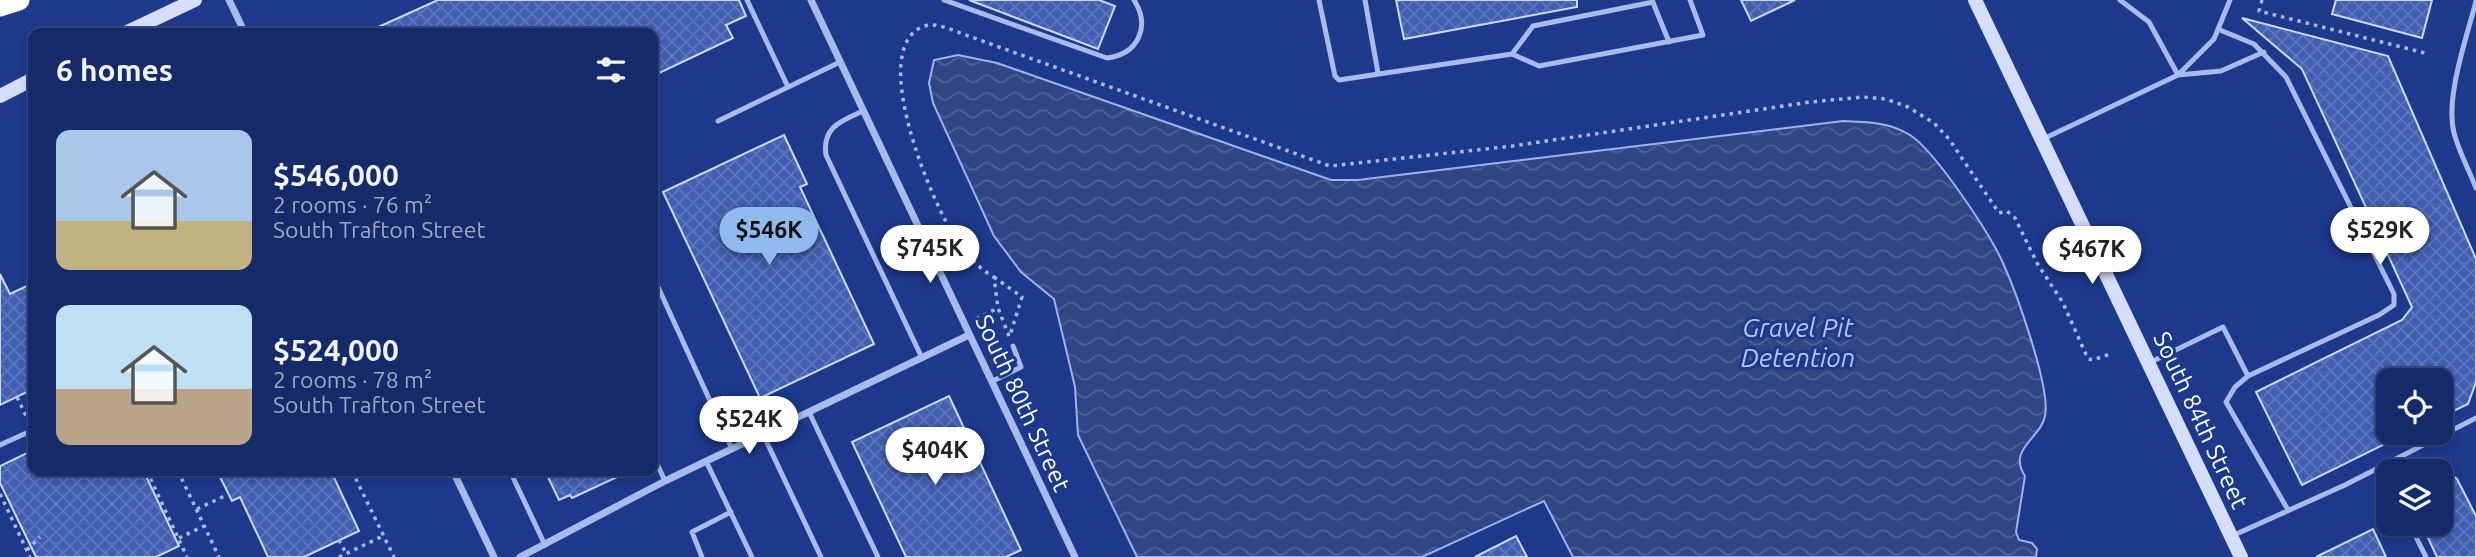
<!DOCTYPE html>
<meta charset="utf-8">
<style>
body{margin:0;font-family:Ubuntu,sans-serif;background:#1e336f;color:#f1f3f6;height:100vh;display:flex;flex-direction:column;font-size:26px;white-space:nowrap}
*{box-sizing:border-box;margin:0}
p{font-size:23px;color:#9da7c0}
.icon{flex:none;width:38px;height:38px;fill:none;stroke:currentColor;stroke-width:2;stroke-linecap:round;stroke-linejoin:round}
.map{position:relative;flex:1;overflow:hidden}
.panel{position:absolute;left:28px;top:28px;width:630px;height:448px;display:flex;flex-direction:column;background:#152b69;border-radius:14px;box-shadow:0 4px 10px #0003,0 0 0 2px #34477d}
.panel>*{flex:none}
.tools{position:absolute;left:2376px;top:368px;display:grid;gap:14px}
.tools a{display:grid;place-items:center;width:77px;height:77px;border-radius:14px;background:#152b69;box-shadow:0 4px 10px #0003,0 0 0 2px #34477d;font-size:35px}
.price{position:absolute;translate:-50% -60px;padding:0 16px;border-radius:24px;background:#fff;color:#222;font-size:23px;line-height:46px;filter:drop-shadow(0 2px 4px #0008)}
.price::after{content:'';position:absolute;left:50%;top:42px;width:21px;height:16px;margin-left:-10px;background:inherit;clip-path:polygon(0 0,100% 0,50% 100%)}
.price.on{background:#90b9f0;color:#111}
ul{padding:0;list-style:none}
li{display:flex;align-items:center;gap:21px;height:175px;padding:0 28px}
li span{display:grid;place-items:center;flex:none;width:196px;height:140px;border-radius:14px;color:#555}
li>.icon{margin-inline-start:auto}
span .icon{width:84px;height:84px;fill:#fffc;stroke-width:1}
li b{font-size:30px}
h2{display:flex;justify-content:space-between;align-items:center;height:84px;padding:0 28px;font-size:30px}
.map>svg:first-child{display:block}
.water{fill:url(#water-waves);stroke:#9cb3ef;stroke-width:2}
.building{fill:url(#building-cross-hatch);stroke:#cedaf9;stroke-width:2}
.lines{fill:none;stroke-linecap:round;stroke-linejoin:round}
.path{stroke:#a9bbed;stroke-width:3.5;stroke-dasharray:3.5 5;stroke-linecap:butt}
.lane{stroke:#a9bbed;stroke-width:5}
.street{stroke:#a9bbed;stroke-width:7}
.secondary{stroke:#d5def9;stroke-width:14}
.highway{stroke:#fff;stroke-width:21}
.labels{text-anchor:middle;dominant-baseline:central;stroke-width:6;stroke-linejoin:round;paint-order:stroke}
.street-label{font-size:24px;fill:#fff;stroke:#1c398c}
.water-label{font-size:26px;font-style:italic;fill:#b5c6f4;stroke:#1c398c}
</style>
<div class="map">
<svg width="2476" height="557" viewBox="0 0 2476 557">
<defs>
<pattern id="water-waves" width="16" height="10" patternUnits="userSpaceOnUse" patternTransform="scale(1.75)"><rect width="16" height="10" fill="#304584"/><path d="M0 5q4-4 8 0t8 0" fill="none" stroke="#4f6196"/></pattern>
<pattern id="building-cross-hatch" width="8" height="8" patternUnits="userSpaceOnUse" patternTransform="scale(1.75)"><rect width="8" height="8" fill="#405fb2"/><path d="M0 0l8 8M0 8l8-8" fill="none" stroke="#5d77be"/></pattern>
</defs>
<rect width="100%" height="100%" fill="#1c398c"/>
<path class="water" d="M958,55L997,63L1331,180H1358L1843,121C1866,122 1890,122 1910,135C1936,152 1990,234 2003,263C2016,292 2051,388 2045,416C2041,438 2007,449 2025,476L2016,532L2019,540L2032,543L2037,549L2036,557H1573L1544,501L1422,557H1137L1078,435L1075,387L1054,299L1021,272L994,236L933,103L929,83L934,60Z"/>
<path class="building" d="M438,0H739L746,16L726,25L733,38L653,76V33H365Z
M969,0H1099L1115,6L1098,49Z
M1396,0H1577V7L1404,39Z
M1741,0H1795L1751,21Z
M2336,0H2432L2422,38L2332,14Z
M2242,18L2388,56L2476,259V382L2468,404L2441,417V380H2389V442L2302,485L2256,392L2402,320L2412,307L2302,69Z
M784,135L807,184L800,187L874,344L760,398L663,192Z
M0,274L10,294L33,283V389L0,405Z
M949,396L1021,550L1006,557H906L852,442Z
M33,450V471H139L141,476L145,474L179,546L156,557H36L0,483V466Z
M217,471H331L359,531L304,557H268L240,497L232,501Z
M545,471H630L572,498L570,495L559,500Z
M2453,476L2457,479L2476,516V557H2437L2421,523H2448L2441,510V482Z
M2373,529L2386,557H2316Z
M1516,536L1527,557H1475Z"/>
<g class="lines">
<path class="path" d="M2262,0L2259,11L2429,54
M994,277L1022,297L1010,335
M976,319L998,308
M1009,336L998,308L994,277C978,268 967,255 956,239C933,205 867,51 922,27C935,21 951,30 963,34L1330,166L1513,146L1811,102L1863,97L1886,99L1908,107L1934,123L1949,139L1999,213L2007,211L2015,218L2037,263L2063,303L2088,359L2093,360L2110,354
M17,397L28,420
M147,471L187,557
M178,471L219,557
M352,471L394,557
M0,494L30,557
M197,509L229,494
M179,538L204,526
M339,540L346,553
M27,550L40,537
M339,557L383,536"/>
<path class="lane" d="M747,0L788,87
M944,0L1107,58C1138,54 1151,27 1134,0
M1319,0L1335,76L1339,80L1512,54L1539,66L1703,35L1690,0
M1365,0L1378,73
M1652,0L1669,42
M2120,0L2149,22L2178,75L2221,71L2264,52
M2476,1C2467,37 2445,97 2454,133C2459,152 2469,170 2476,188
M2220,30L2254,44L2286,77L2394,294V305L2379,315L2248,376L2235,387L2226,402L2288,510
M1512,54L1533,26L1653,2
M863,111C841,121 822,127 826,155L922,358
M718,121L840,62
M2043,139L2178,75L2214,39L2230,0
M653,276L732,449
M2151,362L2223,327L2248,376
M991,382L1021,367L1013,346
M809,412L878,557
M763,434L821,557
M0,445L33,430
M653,455L665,481
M706,461L752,557
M510,471L545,545
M2409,523L2426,557
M2234,535L2345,485L2476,418
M702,557L692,532L731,512"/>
<path class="street" d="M229,0L245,33
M811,0L1075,557
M453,471L494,557
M520,557L665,481L969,335"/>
<path class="secondary" d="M1975,0L2241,557
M125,33L195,0
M0,96L33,79"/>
<path class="highway" d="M0,6L19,0"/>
</g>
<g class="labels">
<g class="street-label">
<text transform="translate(1023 403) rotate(65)">South 80th Street</text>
<text transform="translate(2201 420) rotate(65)">South 84th Street</text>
</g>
<g class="water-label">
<text x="1798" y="327">Gravel Pit<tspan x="1798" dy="30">Detention</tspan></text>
</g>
</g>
</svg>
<div class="tools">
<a><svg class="icon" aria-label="locate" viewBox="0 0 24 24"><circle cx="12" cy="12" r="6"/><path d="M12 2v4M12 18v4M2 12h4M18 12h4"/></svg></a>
<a><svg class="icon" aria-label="layers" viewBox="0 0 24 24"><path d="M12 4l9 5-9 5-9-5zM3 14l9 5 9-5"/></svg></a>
</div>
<b class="price on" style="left:769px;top:267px">$546K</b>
<b class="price" style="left:2380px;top:267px">$529K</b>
<b class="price" style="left:930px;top:285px">$745K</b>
<b class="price" style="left:2092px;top:286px">$467K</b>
<b class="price" style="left:749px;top:456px">$524K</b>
<b class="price" style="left:935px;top:487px">$404K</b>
<section class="panel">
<h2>6 homes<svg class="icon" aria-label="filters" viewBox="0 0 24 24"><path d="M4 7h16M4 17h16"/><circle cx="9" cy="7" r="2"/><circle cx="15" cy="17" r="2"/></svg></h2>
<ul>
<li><span style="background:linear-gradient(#a9c7e8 65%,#c2b280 0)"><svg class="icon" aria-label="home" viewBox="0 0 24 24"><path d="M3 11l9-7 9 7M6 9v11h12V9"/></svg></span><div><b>$546,000</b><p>2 rooms · 76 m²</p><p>South Trafton Street</p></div></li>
<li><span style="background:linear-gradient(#bfe0f5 60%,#b9a48a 0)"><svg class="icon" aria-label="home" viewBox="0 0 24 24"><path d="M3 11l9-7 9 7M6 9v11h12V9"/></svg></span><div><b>$524,000</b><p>2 rooms · 78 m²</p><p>South Trafton Street</p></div></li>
</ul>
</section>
</div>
